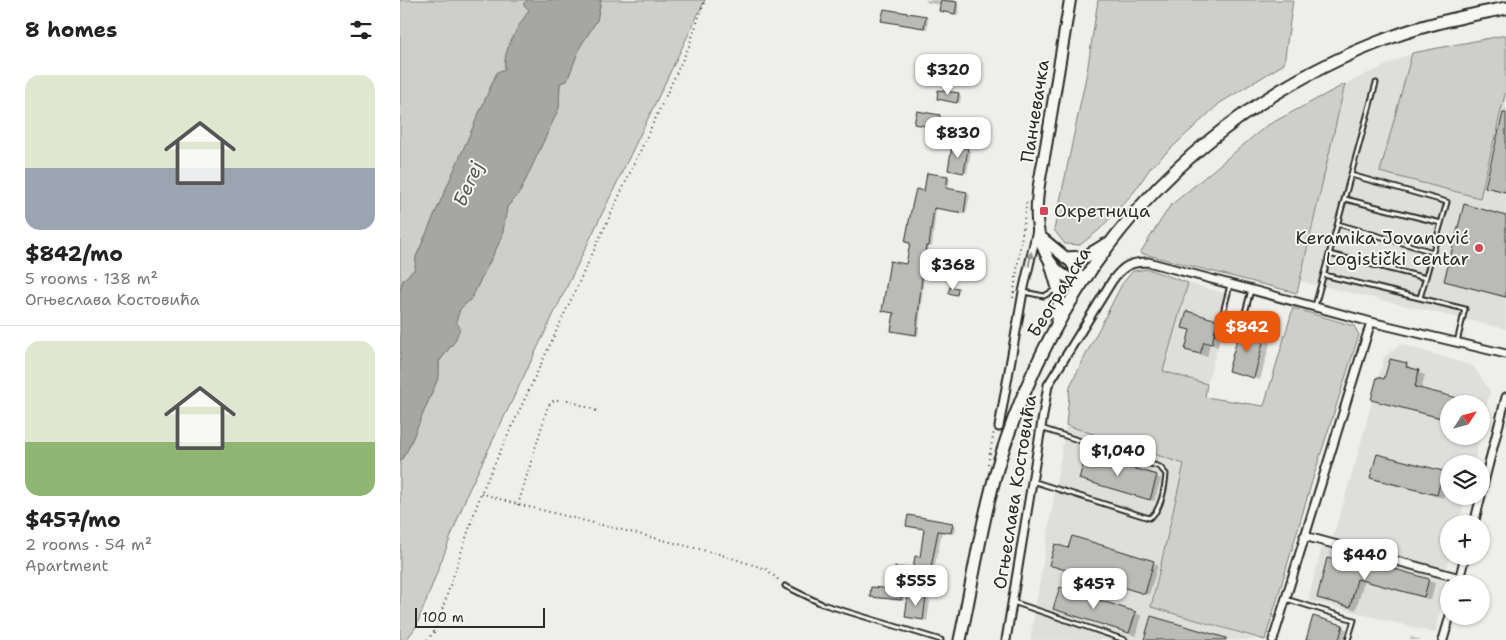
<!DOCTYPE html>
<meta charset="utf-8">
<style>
body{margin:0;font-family:"Shantell Sans",sans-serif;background:#f6f6f6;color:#222;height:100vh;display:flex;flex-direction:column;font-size:19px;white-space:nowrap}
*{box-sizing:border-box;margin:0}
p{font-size:16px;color:#767676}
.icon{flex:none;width:28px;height:28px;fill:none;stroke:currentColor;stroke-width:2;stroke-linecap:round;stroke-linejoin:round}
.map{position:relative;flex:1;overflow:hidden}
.panel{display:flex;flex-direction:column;background:#fff;width:400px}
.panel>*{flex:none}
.needle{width:32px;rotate:54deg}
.fabs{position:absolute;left:1040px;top:395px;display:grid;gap:10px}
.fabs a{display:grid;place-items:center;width:50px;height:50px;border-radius:50%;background:#fff;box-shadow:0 1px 4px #0004;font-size:25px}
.scale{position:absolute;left:15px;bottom:12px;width:130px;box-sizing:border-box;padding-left:5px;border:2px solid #2b2b2b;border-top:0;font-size:14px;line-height:18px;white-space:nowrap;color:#2b2b2b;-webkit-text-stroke:4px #f6f6f2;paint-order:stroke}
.price{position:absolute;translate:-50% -42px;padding:0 11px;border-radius:10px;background:#fff;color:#222;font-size:16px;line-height:32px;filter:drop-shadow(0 1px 2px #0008)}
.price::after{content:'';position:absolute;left:50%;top:30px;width:15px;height:11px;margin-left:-8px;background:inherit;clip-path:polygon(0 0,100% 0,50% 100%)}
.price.current{background:#ea580c;color:#fff}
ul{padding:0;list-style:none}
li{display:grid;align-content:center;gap:10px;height:265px;padding:0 25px}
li+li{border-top:1px solid #e0e0e0}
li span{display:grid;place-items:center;height:155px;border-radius:15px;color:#555}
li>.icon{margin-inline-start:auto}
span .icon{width:90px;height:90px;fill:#fffc;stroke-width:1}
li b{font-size:21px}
h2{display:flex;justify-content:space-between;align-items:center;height:60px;padding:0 25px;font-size:21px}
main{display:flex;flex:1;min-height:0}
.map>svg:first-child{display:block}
.built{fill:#dededb}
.green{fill:#cececa;stroke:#7c7c7a}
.water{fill:#a6a6a3;stroke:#757573}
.shadow{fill:#0003}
.building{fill:#babab7;stroke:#2b2b2b}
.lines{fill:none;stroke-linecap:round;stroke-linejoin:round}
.lane-casing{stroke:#2b2b2b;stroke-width:7}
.street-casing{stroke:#2b2b2b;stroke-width:11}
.secondary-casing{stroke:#2b2b2b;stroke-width:14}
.primary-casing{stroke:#2b2b2b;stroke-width:15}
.path{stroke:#2b2b2b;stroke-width:2;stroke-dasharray:1 4;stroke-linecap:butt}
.lane{stroke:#f6f6f2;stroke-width:3}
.street{stroke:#f6f6f2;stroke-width:7}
.secondary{stroke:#f6f6f2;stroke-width:10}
.primary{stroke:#f6f6f2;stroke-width:11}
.oneway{fill:#90908e}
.poi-dot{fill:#d1495b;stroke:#f6f6f2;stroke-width:2}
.labels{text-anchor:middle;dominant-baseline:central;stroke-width:4;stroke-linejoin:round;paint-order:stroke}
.street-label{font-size:18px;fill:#2b2b2b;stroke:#f6f6f2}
.poi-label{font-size:18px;fill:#2b2b2b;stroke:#f6f6f2;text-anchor:start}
.water-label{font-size:19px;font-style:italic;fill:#565655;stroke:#f6f6f2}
</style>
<main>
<section class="panel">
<h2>8 homes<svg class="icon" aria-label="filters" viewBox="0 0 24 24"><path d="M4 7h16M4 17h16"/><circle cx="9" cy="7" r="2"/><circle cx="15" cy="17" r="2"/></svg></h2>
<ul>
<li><span style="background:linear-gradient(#dfe7d0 60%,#9aa5b1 0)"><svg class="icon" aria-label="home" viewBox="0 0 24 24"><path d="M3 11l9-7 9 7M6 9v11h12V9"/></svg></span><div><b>$842/mo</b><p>5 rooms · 138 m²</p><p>Огњеслава Костовића</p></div></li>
<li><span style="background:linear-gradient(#dfe7d0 65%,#8fb573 0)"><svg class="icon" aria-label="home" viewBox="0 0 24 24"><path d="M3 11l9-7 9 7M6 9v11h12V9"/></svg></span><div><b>$457/mo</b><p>2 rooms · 54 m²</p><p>Apartment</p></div></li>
</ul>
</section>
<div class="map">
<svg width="1106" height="640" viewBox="0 0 1106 640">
<rect width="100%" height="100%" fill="#eeeeea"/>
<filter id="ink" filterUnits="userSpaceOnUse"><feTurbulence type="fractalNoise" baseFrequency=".02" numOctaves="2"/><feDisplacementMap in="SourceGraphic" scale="10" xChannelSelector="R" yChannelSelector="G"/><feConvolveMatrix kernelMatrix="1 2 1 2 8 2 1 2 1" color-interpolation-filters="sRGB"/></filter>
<g filter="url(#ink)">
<path class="built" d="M1012,53L980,172L1079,198L1106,90V329L900,281L945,84Z
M788,283L832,295L807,384L763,371Z
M1000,344L1073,366L1090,391L1081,431V404H1049V436H1080L1074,464H1049V496H1066L1058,524H1049L1050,556L1046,570L932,540L960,447L984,357Z
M666,425L784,464L751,606L858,640H630Z
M922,547L1046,580L1035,633L908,600Z"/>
<path class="green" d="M0,0H128L124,4L130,10C118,27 103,48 105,69L97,73L16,257L15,269L3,280L0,291Z
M201,0H305L68,492L16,627L6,640H0V462L8,449L39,376V362L55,341L56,321L60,309L71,299L102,237L107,207L120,192L159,108L160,83L167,81L180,47L197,20Z
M698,0H893L884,64L820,103L751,167L734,192L699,230L680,245L665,244L654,230L687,72Z
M1106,35V90L1080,198L980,172L1012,53Z
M945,84L897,293L740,253L770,206L866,126Z
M748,269L788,283L763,371L807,384L805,397L864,406L893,308L954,326L959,335L913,478L865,640L751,607L784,464L666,425L670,386L722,284L733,271Z"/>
<path class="water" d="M128,0H201L197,20L180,47L167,81L160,83L159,108L120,192L107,207L102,237L71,299L60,309L56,321L60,328L55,341L39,361V376L8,449L0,462V291L3,280L15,269L16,257L97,72L105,69C103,48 118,27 129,10L123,4Z"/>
<path class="shadow" d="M525,0H555V3L559,5L558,15L543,12L541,11L542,5L528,3Z
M526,17L528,18L527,29L483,20Z
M558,94L561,96L560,103L538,98Z
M1106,107V193L1086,186Z
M540,116L542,118L540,129L516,124Z
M554,147L571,151L567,173L550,169Z
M548,178L550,179L548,190L570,195L566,214L536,208L532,247L529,246L525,269L518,336L495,332L492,330L511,243L506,242L525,192Z
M1106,217V298L1045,281Z
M788,313L823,325L818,347L810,344L807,357L786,349L791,332L784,327Z
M864,337L871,340L860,380L830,370Z
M1007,364L1012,370L1025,375L1021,390L1049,404V421L973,399L985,381Z
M1043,473L1049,476L1043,498L978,481L972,477Z
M756,476L761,479L754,501L680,478Z
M553,524L556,526L555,534L542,532L531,584L507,580L504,601L471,596L494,590L496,568L514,570L521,558L525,529L507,525Z
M673,538L758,565L749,595L650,564L669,550Z
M965,562L1035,583L1031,600L964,581L956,610L918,598L963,569Z
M526,598L530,601L527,621L506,616Z
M655,608L736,613L742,616L736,636Z
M913,618L947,629L944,640H907Z
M1011,637L1021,640H1010Z"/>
<path class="building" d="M541,0L557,2L555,14L539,11Z
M484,9L526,16L524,28L481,21Z
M538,90L559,93L557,103L537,99Z
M517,111L540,115L538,128L514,124Z
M1103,113H1106V192L1085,187Z
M552,146L568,148L564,173L548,170Z
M527,173L548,176L546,188L567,192L564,213L534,208L529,246H526L523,267L516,335L491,331L494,313L482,311L490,261L506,264L510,243L505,242L512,206L516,189L524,191Z
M1064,204L1106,216V297L1044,281Z
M550,287L558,288L557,295L548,293Z
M787,311L817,320L812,344L804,342L800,354L785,350L790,330L782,328Z
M840,329L865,335L854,378L828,371Z
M990,359L1007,363L1006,367L1019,370L1015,387L1069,401L1068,404H1049V420L971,400L977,377L984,379Z
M686,454L757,475L750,500L679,479Z
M977,454L1043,471L1037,495L970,478Z
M508,515L553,523L551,533L538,531L528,583L504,579L501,600L470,597L471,587L493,589L495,567L513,569L515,556L520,557L524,529L506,526Z
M672,536L754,561L745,594L649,565L655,544L668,548Z
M927,558L962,567L964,560L1029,579L1024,597L957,579L950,607L917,598Z
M660,587L736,612L729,633L653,609Z
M508,595L526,597L523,620L505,617Z
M751,616L826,638V640H744Z
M913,616L943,625L939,640H906Z"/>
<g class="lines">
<g class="lane-casing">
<path id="lane" d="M951,175L1047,202L1020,298
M945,199L1041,223
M938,224L1033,252
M929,254L1026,278
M924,275L1065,309L1057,342
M624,292L644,296L655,290
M915,306L976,83
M842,324L851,290
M818,332L830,285
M632,481L749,518C761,512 765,487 766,474L760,467L641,428
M385,586L422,604L541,640
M886,599L954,620L948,640
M613,602L725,640"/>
</g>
<g class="street-casing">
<path id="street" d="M599,427L623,292L637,230
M1081,494L1106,397
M1074,524L1081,496
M904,536L1060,578
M1058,584L1065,556
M606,640L648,385L712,281C723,266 730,262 748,262L971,322L1106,354
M873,640L971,322
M1043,640L1050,616"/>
</g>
<g class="secondary-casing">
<path id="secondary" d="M670,0C662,47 655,94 647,140C643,166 635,194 637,220C639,248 653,279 683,282
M642,238L671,262L683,282"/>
</g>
<g class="primary-casing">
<path id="primary" d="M666,258L685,257L705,245
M651,264L660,295L657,321
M560,640C573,580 582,518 600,459C663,260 795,110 992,37C1029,23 1067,16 1106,8"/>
</g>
<path class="path" d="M613,298L627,199
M588,464L594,431
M81,493L109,502L319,554L366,569L381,582
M118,505L148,406L154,400H168L197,411
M27,640L35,631L81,493L289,46L305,0"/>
<use href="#lane" class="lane"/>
<use href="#street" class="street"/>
<use href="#secondary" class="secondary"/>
<use href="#primary" class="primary"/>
</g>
<defs><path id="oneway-solid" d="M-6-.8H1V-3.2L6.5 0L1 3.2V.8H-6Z" transform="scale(1.25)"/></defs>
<use class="oneway" href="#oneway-solid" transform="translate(630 259) rotate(-79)"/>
</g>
<g class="poi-dot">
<rect x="639" y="206" width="10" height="10" rx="2.5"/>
<circle cx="1079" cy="248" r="5"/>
</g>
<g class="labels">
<g class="street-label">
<text transform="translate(635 111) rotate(-81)">Панчевачка</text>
<text transform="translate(659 292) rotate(-58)">Београдска</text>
<text transform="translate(615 492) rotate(-81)">Огњеслава Костовића</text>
</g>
<g class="poi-label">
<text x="654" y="211">Окретница</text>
<text x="1069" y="238" text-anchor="end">Keramika Jovanović<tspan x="1069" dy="21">Logistički centar</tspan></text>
</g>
<g class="water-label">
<text transform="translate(68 184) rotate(-66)">Бегеј</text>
</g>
</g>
</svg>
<div class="fabs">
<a><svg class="needle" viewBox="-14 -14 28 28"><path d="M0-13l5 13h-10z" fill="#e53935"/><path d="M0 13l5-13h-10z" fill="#767676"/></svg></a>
<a><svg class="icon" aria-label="layers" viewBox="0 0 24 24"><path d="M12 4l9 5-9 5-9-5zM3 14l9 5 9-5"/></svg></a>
<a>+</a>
<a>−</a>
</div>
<div class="scale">100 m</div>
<b class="price" style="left:548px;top:96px">$320</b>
<b class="price" style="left:558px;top:159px">$830</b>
<b class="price" style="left:553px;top:291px">$368</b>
<b class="price current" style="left:847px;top:353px">$842</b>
<b class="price" style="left:718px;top:477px">$1,040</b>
<b class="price" style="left:965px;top:581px">$440</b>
<b class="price" style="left:516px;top:607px">$555</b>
<b class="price" style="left:694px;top:610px">$457</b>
</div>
</main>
